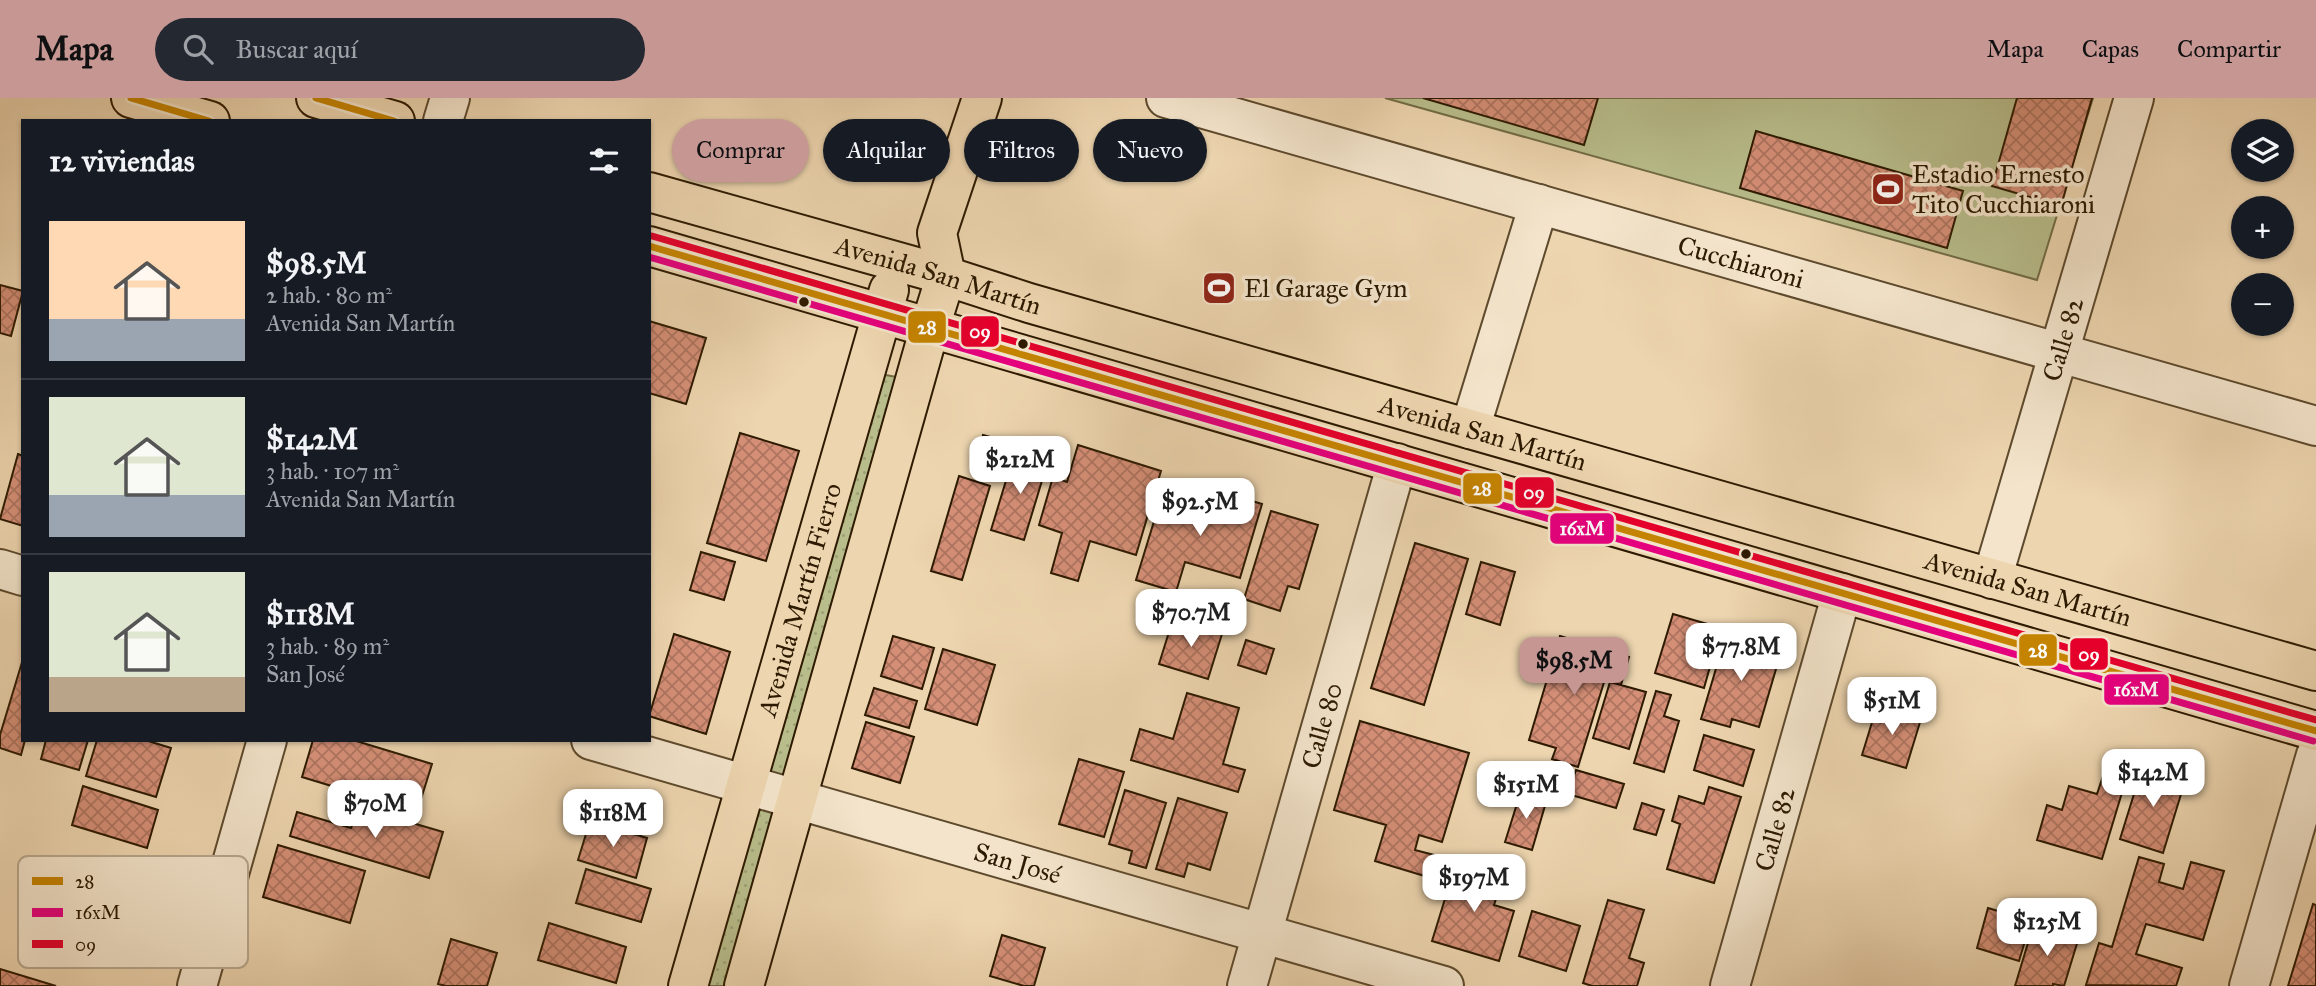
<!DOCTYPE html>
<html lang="es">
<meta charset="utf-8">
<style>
body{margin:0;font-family:"IM FELL Great Primer",serif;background:#242831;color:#f1f3f6;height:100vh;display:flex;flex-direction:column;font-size:26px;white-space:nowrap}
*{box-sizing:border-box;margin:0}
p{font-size:23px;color:#9ea1a6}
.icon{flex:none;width:38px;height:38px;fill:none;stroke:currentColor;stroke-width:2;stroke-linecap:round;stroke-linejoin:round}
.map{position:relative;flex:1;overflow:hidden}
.sheet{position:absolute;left:21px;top:21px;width:630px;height:623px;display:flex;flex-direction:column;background:#171b24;border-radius:0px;box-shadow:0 2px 5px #0004}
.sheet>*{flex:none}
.banner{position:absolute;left:672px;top:21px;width:665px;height:63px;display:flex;gap:14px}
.tools{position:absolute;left:2231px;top:21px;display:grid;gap:14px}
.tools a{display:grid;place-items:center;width:63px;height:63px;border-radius:50%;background:#171b24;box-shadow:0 2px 5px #0004;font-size:35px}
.price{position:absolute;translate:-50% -60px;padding:0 16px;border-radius:14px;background:#fff;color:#222;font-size:23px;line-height:46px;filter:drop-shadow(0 2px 4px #0008)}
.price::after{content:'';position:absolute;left:50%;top:42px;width:21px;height:16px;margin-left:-10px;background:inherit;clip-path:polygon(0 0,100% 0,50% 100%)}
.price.on{background:#c59692;color:#111}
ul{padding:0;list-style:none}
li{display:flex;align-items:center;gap:21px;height:175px;padding:0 28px}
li+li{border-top:2px solid #363941}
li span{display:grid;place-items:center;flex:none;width:196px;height:140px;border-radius:0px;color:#555}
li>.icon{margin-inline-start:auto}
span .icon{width:84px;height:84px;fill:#fffc;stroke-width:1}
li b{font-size:30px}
h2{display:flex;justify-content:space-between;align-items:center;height:84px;padding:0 28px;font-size:30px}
.chip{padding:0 24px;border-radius:32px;background:#171b24;box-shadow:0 2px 5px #0004;font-size:24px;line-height:63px}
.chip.on{background:#c59692;color:#111}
header{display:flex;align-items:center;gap:42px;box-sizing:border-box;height:98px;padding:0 35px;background:#c59692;color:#111}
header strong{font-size:33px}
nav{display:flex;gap:38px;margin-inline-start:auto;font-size:24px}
.search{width:490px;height:63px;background:#242831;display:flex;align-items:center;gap:18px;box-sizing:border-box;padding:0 24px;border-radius:38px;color:#9ea1a6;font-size:26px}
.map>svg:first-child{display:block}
.grass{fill:url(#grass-dots);stroke:#726c46;stroke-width:2}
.park{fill:#b8bd8b;stroke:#726c46;stroke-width:2}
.building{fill:url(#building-cross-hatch);stroke:#2d1a00;stroke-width:2}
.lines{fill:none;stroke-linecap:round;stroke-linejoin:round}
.minor-casing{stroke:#5d492c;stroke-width:42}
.major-casing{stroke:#2d1a00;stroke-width:42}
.minor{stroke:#f3e4cb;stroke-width:38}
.major{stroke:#edd5af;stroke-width:38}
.bus-1-casing{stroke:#f3e4cb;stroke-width:12}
.bus-2-casing{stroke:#f3e4cb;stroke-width:12}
.bus-3-casing{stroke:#f3e4cb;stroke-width:12}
.bus-1{stroke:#c48300;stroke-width:7}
.bus-2{stroke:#e5007d;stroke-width:7}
.bus-3{stroke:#e4002b;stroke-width:7}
.bus-dot{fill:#2d1a00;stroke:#f3e4cb;stroke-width:2.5}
.labels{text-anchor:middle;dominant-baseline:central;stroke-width:7;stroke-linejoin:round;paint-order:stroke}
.poi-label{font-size:26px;fill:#2d1a00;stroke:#f3e4cb;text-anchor:start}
.street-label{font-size:26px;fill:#2d1a00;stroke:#f3e4cb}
.key{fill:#f3e4cb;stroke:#b8a78e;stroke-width:2}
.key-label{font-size:19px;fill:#2d1a00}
.line-badge{stroke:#f3e4cb;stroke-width:2.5}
.badge-label{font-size:19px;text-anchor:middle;font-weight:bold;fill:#fff}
</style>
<header>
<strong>Mapa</strong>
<div class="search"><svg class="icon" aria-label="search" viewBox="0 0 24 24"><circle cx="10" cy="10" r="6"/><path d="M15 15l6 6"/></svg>Buscar aquí</div>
<nav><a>Mapa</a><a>Capas</a><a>Compartir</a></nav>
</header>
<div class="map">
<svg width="2316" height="888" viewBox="0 0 2316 888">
<defs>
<pattern id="grass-dots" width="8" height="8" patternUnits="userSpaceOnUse" patternTransform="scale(1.75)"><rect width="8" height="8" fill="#b8bd8b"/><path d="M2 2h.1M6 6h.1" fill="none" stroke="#9ea276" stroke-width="1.8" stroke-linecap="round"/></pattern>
<pattern id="building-cross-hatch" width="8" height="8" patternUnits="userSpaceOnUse" patternTransform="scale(1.75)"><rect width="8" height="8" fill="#d58f77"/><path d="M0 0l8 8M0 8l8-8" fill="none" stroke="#ad745f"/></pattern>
</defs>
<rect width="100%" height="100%" fill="#edd5af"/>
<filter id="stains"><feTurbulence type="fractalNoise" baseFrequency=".00286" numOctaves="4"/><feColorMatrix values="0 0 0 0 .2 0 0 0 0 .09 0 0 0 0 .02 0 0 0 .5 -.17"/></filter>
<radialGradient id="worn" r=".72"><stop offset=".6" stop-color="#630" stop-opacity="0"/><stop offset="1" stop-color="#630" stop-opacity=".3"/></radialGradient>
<path class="grass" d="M880,276L908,281L733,888H705Z"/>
<path class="park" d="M1385,0H2093L2037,182Z"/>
<path class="building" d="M1423,0H1598L1584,47Z
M2017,0H2092L2061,108L1992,88Z
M1756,33L1963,93L1947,150L1740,90Z
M0,187L23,193L11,238L0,235Z
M649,223L706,240L686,306L649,295Z
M740,335L799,353L766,463L707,445Z
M983,337L1008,344L997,382L972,374Z
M1078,347L1161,373L1136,457L1090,443L1078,483L1051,475L1062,435L1039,427L1053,379L1067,384Z
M1015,353L1048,363L1024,442L991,432Z
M18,356L23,358V428L0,421Z
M959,378L990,388L962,482L931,473Z
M1198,387L1262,406L1240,480L1185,464L1176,494L1136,482L1159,407L1189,417Z
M1271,413L1318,427L1299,491L1288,488L1280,513L1244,501Z
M1415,445L1468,461L1424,607L1371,590Z
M701,454L735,464L724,502L690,492Z
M1481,464L1515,474L1500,527L1466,516Z
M1673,516L1721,530L1704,590L1655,575Z
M1173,521L1222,536L1208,581L1159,566Z
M674,536L730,554L706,636L649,618Z
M1726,537L1781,554L1759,629L1732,621L1730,629L1701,621Z
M893,538L934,550L922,591L881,578Z
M1560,538L1629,559L1621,587L1605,581L1578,669L1552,661L1556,650L1529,642Z
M1246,542L1274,551L1266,576L1238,567Z
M943,551L995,567L977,627L925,611Z
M23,561V642H25L21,657L0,650V637Z
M1610,584L1646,594L1629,651L1593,640Z
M874,590L917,603L909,630L865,617Z
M1656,593L1671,597L1664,618L1679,623L1664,674L1634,665Z
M1187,595L1239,610L1223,666L1245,672L1238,694L1131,662L1140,631L1173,641Z
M1877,608L1921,621L1906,670L1862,657Z
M1360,623L1469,655L1442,744L1419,737L1415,752L1438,758L1431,780L1375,763L1386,727L1334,712Z
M866,624L914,639L900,685L852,670Z
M1704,637L1754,652L1743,688L1694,672Z
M46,642H88L79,672L41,661Z
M97,642H145L171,650L156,699L86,678Z
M313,642H353L432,666L417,714L302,679Z
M1079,661L1124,674L1104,739L1059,726Z
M2143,667L2186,680L2163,755L2120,741Z
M1576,672L1624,686L1616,710L1568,696Z
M2105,672L2127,678L2102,761L2037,742L2047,707L2062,712L2069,688L2097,696Z
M83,688L158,712L147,750L72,727Z
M1709,689L1741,699L1714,785L1667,771L1680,726L1672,723L1679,698L1704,706Z
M1125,692L1166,705L1146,770L1129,765L1132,753L1109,746Z
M1521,693L1547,701L1532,752L1505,744Z
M1178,700L1227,715L1210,772L1188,765L1184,779L1156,771Z
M1642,705L1664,712L1656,737L1634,731Z
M358,709L443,734L429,780L290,738L297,714L351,730Z
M590,723L647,740L636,780L578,762Z
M278,747L365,773L350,825L263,799Z
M2139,759L2164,766L2159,784L2183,791L2191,764L2224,773L2203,842L2146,826L2136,856L2182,870L2176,888L2086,887L2099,845L2112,849Z
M1456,765L1503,780L1494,807L1514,813L1499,863L1432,843Z
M586,771L651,791L641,824L576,805Z
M1608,802L1644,812L1629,860L1644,865L1637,888H1592L1583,885Z
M2313,806L2316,807V888H2288Z
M1988,810L2031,823L2019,863L1977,850Z
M1532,813L1580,828L1566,873L1519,858Z
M549,825L626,849L616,885L538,862Z
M2034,825L2079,839L2064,888L2053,886V888H2015Z
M1002,837L1045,850L1034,888H1024L990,878Z
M451,841L497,855L487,888H446L438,886Z
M0,871L56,888H0Z"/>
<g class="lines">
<g class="minor-casing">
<g id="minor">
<path id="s1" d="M1166,0L2316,328"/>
<path d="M443,23L450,0"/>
<path d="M1470,331L1539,106"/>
<path d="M0,471L23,478"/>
<path id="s2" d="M1992,481L2134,0"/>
<path id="s3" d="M591,642L1444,888"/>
<path d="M197,888L267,642"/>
<path id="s4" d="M1247,888L1397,365"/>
<path id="s5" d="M1730,888L1842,495"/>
<path d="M2249,888L2316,657"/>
</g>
</g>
<g class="major-casing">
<g id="major">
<path d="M131,0L210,23"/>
<path d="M316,0L395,23"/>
<path id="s6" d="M649,94L927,172L1029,205L2316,573"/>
<path d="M649,148L2316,633"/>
<path id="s7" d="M688,888L889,192"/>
<path d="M744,888L930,229L946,178L937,135L982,0"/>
</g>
</g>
<use href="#minor" class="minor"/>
<use href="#major" class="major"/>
<g class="bus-1-casing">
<path id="bus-1" d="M131,0L209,23
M316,0L394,23
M649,148L2316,633"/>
</g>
<g class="bus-2-casing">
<path id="bus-2" d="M649,159L2313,643"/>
</g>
<g class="bus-3-casing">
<path id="bus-3" d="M652,138L2316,622"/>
</g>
<use href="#bus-1" class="bus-1"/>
<use href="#bus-2" class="bus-2"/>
<use href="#bus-3" class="bus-3"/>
</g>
<defs>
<g id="stadium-square" transform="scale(1.75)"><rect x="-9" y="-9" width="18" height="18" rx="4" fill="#8f2418" stroke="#f3e4cb"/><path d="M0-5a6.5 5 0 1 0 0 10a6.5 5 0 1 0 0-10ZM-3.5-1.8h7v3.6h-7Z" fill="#fff"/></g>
</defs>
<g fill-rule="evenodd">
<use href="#stadium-square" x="1888" y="91"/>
<use href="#stadium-square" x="1219" y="190"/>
</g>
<g class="bus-dot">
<circle cx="804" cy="204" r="6"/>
<circle cx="1023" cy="246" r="6"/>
<circle cx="1746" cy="456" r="6"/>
</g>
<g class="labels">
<g class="poi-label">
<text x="1912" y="76">Estadio Ernesto<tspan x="1912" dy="30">Tito Cucchiaroni</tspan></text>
<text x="1244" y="190">El Garage Gym</text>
</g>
<g class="street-label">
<text stroke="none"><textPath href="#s1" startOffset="598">Cucchiaroni</textPath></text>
<text stroke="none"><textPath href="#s6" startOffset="301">Avenida San Martín</textPath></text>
<text stroke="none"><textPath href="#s2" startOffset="250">Calle 82</textPath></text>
<text stroke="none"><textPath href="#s6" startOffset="868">Avenida San Martín</textPath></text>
<text stroke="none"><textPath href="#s6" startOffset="1435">Avenida San Martín</textPath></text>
<text stroke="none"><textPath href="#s7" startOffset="402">Avenida Martín Fierro</textPath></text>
<text stroke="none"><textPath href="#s4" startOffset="271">Calle 80</textPath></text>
<text stroke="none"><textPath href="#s5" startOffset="163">Calle 82</textPath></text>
<text stroke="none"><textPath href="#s3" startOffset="444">San José</textPath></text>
</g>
</g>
<rect x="18" y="758" width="230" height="112" rx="10" class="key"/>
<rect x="32" y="779" width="31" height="8" fill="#c48300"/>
<rect x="32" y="810" width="31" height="9" fill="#e5007d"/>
<rect x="32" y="842" width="31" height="8" fill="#e4002b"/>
<g class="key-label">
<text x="75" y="790">28</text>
<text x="75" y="821">16xM</text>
<text x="75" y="853">09</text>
</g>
<g class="line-badge">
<rect x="907" y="212" width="40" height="34" rx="7" fill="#c48300"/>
<rect x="960" y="217" width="40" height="33" rx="7" fill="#e4002b"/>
<rect x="1462" y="374" width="41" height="33" rx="7" fill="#c48300"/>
<rect x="1514" y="378" width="41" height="33" rx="7" fill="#e4002b"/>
<rect x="1549" y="414" width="66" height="33" rx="7" fill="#e5007d"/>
<rect x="2018" y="535" width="40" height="34" rx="7" fill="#c48300"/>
<rect x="2069" y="539" width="40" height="34" rx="7" fill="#e4002b"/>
<rect x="2103" y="575" width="67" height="33" rx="7" fill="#e5007d"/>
</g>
<g class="badge-label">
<text x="927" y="236">28</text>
<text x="980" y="240">09</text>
<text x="1482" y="397">28</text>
<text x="1534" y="401">09</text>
<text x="1582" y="437">16xM</text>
<text x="2038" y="559">28</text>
<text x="2089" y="563">09</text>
<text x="2136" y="598">16xM</text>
</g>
<rect width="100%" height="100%" filter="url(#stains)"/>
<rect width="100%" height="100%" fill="url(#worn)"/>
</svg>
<div class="tools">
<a><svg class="icon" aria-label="layers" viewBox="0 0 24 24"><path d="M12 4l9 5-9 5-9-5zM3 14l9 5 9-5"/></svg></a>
<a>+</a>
<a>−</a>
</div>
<b class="price" style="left:1020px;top:398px">$212M</b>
<b class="price" style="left:1200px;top:440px">$92.5M</b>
<b class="price" style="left:1191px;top:551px">$70.7M</b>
<b class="price" style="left:1741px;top:585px">$77.8M</b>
<b class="price on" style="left:1574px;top:599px">$98.5M</b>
<b class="price" style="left:1892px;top:639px">$51M</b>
<b class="price" style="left:2153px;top:711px">$142M</b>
<b class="price" style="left:1526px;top:723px">$151M</b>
<b class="price" style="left:375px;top:742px">$70M</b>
<b class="price" style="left:613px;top:751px">$118M</b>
<b class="price" style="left:1474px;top:816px">$197M</b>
<b class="price" style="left:2047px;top:860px">$125M</b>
<div class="banner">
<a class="chip on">Comprar</a>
<a class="chip">Alquilar</a>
<a class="chip">Filtros</a>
<a class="chip">Nuevo</a>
</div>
<section class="sheet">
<h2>12 viviendas<svg class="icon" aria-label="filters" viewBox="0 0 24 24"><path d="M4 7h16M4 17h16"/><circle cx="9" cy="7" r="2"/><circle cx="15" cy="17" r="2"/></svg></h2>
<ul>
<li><span style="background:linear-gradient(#ffd9b3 70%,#9aa5b1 0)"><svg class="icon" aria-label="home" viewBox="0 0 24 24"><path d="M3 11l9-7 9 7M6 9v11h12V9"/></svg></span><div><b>$98.5M</b><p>2 hab. · 80 m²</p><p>Avenida San Martín</p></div></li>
<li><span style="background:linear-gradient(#dfe7d0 70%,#9aa5b1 0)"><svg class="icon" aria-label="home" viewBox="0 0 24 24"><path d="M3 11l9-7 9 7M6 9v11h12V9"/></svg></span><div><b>$142M</b><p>3 hab. · 107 m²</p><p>Avenida San Martín</p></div></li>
<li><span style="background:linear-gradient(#dfe7d0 75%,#b9a48a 0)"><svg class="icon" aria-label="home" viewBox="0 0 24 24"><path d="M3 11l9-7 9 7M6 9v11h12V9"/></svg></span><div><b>$118M</b><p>3 hab. · 89 m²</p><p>San José</p></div></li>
</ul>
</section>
</div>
